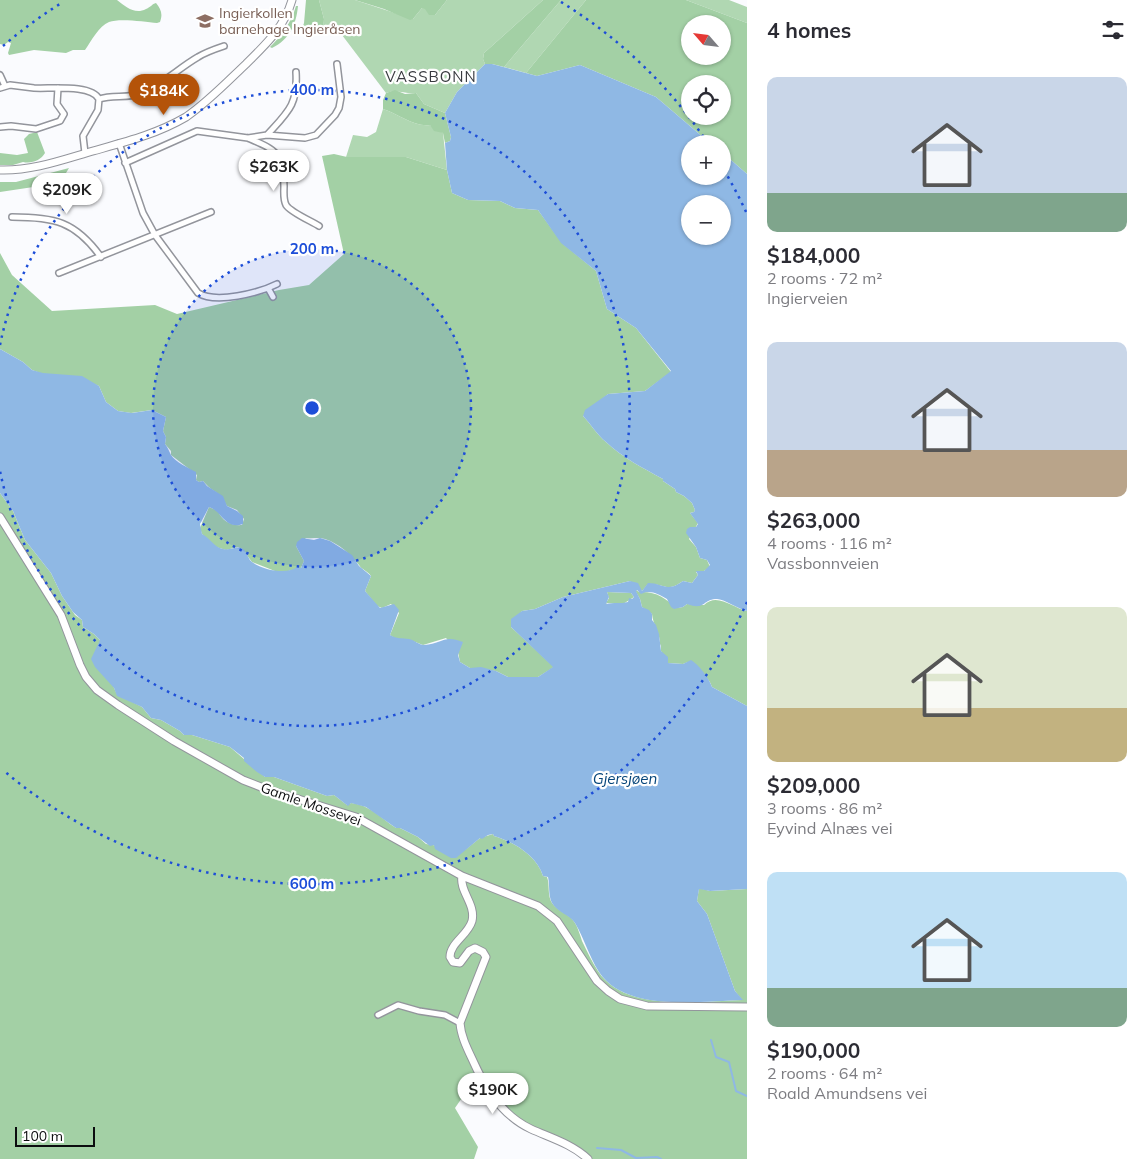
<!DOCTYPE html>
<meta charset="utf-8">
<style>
body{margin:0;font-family:Mulish,sans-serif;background:#f7f7f7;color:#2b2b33;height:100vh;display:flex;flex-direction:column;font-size:19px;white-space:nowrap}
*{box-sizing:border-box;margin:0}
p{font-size:16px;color:#7c7c81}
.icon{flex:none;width:28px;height:28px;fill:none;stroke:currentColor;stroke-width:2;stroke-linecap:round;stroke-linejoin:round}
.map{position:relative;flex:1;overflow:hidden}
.drawer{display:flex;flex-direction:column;background:#fff;width:400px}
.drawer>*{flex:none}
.needle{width:32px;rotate:298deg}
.controls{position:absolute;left:681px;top:15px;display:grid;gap:10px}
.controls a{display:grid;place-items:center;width:50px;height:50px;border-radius:50%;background:#fff;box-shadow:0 1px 4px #0004;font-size:25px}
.scale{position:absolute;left:15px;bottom:12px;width:80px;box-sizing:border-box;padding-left:5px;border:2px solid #0c0d0f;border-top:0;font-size:14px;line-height:18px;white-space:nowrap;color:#0c0d0f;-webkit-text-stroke:4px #fff;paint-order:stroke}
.price{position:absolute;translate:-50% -42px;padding:0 11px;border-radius:18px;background:#fff;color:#222;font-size:16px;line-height:32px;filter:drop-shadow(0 1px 2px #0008)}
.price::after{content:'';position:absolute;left:50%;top:30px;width:15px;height:11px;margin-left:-8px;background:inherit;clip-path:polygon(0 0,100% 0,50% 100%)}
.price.on{background:#b45309;color:#fff}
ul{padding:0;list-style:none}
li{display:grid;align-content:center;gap:10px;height:265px;padding:0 20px}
li span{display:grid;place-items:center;height:155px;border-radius:10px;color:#555}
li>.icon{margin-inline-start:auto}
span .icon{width:90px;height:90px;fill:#fffc;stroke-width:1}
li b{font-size:21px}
h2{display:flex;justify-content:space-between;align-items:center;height:60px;padding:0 20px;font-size:21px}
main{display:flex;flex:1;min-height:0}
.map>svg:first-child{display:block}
.green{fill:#b0d7b2}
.forest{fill:#a3d0a5;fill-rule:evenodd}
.water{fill:#8fb8e4;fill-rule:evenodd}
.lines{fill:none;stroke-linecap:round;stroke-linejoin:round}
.stream{stroke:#8fb8e4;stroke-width:2}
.street-casing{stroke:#93959c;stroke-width:8}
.secondary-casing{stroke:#93959c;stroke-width:9}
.street{stroke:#fff;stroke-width:5}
.secondary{stroke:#fff;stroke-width:7}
.ring{fill:none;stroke:#1d4ed8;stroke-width:2.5;stroke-dasharray:2.5 5}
.labels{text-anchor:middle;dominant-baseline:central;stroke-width:4.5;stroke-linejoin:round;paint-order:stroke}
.education-label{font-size:14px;fill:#785e54;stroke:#fff;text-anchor:start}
.street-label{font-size:14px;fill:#0c0d0f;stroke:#fff}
.neighbourhood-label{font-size:15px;letter-spacing:1px;fill:#383a3f;stroke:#fff}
.water-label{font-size:15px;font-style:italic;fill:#044479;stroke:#fff}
.centre{fill:#1d4ed8;stroke:#fff;stroke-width:2.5}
.ring-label{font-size:15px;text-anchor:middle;font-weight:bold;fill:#1d4ed8;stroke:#fff;stroke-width:4.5;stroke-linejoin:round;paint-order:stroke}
</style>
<main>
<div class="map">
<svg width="747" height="1159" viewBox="0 0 747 1159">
<rect width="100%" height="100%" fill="#fafbfe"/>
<path class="green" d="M319,0H355L413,19L422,8H425L435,15L447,0H543L484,53L483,59L485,64L457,92L445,113L424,104L416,93C404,94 397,89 386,93L342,35L332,33L323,34L324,19Z
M561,0H586L526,73L504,67Z
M686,0H729L747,7V23Z
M383,109C399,114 413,127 430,125L443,133L447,170L406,157H346L353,135L367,137L376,132Z"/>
<path class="forest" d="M0,0H117C126,7 135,15 146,9C151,7 152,4 156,3C161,9 163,14 160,22L157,23C145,22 120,18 109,22C99,26 91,41 85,50H73L66,53L34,50L9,55L8,53L11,43L8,42L4,45L0,44Z
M306,0H319L324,19L323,34L308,35L301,32L304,23Z
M355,0H447L435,15H429L425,9L422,8L413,19L410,20L384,9Z
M543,0H561L504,67L492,64H485L483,59L484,53Z
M586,0H686L747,23V174L723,153L722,144H711L656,97L580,65L537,76L526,73ZM690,24H722V56H690ZM690,84H722V116H690Z
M296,6H298C296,25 290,39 272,48L270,47C282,35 291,23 296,6Z
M395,90L405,94L416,93L424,104L445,113L451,137L450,141L445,143L443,133L434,131L430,125C413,127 399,114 383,109V100L386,93Z
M37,132L45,153C41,160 32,164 23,162L13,165H0V153L17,155L28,153L24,139L29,134Z
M334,154L347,157H406L447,170L452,193L468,200L500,201L515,208L538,210L562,243L596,271L607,309L636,328L671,372L645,391L608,394L583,416C591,424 597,435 606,442C623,458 643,468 663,479V481L675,489L676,492L684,496L692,503L695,510L694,512L690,513L698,523L689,539L696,547L700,558L707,560L710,567L704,571L696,572L698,575L692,583L683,581C667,593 664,583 648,584L642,591L630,581L563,597L535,609L522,611L511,627L554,667L538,677H508L496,671L470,668L460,662L458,652L446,638L423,645L410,640L396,639L390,635L399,613L391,604L382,608L377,606L365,591L371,576C368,571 362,570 359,565C350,554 340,544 325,539C319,537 313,539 306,538L296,546L304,561L301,568L280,573L252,562L243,550L238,547L226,550L216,547L202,534L200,528L209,507L218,511C222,521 231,526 242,525L244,519L237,510L227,506C219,490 213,493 203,481L199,482L196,480L197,475L171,455V451L165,444L166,437L163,431L166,417L152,410L131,413L118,411L106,402L99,386L78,377L43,374L32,370L23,362L0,349V253L12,275L52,311L155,305L177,314L279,290L309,285L344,254L322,156Z
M69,168L60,183L0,192V182H16Z
M0,493L13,511L25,540L51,573L62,596L75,615L82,620L83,627L94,634L100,640L114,688L117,694L142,707L151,718L161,720L180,731L184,735H192L230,747L265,777H274L327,796L334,795L347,805L351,803C370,805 381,818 396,828H400L418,837L426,844L465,850L480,838L493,834L494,836C514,842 537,856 543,876L547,877C550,885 547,895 552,903C557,911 570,914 575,923C578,928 580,935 582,941C587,951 592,962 598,971C625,1013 700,1001 742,1000L735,991L707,914L697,901L699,888L710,891L747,889V1159H587L511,1117L479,1073L455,1108L478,1147L474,1159H0Z
M636,590L639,592C656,591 665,598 677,608L683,607L687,604L704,605C717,592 733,608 747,611V706L712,687C709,676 696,669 688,662L683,664L668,663L661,651V646L660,644C660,632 653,625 652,614L642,607L640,599L636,592Z
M607,592L631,593L634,597L623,604L607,603L604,606L603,603H606L609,598Z"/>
<path class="water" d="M485,64H492L537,76L580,65L656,97L711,144H690V176H722L723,153L747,174V611C738,609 724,599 717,599C702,599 706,611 687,604L683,607L674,609L671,607L667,599C659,594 649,589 641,594L637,590L636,591L640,599L642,607L649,610L652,614V620L656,625L659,634L661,651L668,657V663L683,664L691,660C699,665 709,678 712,687L747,706V889L710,891L699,889L697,901L707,914L735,991L743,1000C701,1001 626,1013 599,972C589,956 584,938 575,923C570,915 557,912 552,903C548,895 550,886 548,877L543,876C537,856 514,842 494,836L493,834L488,835L482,839L480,838L456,858H451L435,849L434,845L430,846L418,837L400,828H396L366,807L351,803L348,806L334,795L327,796L274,777H265L257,772L244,761V758L230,747L192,735H184L180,731L161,720L151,718L142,707L117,696L114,688L95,667L91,659L100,640L94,634L83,627L82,620L73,612L62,596L51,573L25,540L13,511L0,493V349L23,362L32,370L43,373L82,376L99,386L106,402L118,411L132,413L152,410L166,417L163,431L166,437L165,444C168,448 169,451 171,455C175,462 189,468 196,472V480L199,482L203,481L207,486L223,496L227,506L237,511L243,516V524C225,530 223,512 209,507L200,524L202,534C210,538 214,547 223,549C230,551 237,545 243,549C247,552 248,559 252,562C262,570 288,575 297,567L301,568L304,561L296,546L297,542L302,538L314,540L320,538L330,541L352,555L359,566L371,576L365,591L380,608L394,604L399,610L390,635C397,639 402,638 409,639C414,640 419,645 424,645C442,644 444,634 463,642L458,655L460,662L470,668L481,667L496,671L508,677H538L553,667L511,627V619L522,611L535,609L563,597L630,581L638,583L642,591L648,583C663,583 667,593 683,581L692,583L698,575L696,571H704L710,565L707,560L700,558L696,547L686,533L687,529L690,527H696L698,524L690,513L694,512L695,510L692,503L684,496L676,492L675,489L663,481V479C643,468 623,458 606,442C597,435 591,424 583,416L585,410L608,394L645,391L671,371L636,328L607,309L596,271L561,243L538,210L515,208L500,201L468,200L452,193L447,170L445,143L450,141L451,137L445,113L457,92ZM690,204H722V236H690ZM607,592L631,593L634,597L632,599L629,598L628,602C620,604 614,602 606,604L609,597Z"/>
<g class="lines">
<path class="stream" d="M711,1040L716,1057L729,1062L736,1091L747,1096
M597,1148L621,1150L636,1158L657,1157L661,1159"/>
<g class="street-casing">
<path id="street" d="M0,75L5,86
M0,88L10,85C18,86 26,87 34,88C50,89 91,84 99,99
M99,99C113,94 128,99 142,93C163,84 179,68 198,57C206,52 215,49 224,46
M0,127L11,126L36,129L60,121L64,114L57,104L58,88
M267,135C288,112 298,105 296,72
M248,138C276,150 283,152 284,186C284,192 283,199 286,205C290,212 311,221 319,226
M119,143L143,213L155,235L198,293C216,304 259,293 277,284
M85,153L83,136L98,110L99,99
M125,163L197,131L248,138L267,135L305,138L316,135L335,115L339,108L341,97L337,64
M12,217C54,217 75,221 101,257
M59,273L211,212
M268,288L273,297
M378,1015L398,1005L419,1011L445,1015L460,1023"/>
</g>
<g class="secondary-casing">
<path id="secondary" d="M0,170C32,171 62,160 93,151C125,142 157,134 186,117C208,102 227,82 246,64C266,44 284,28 292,0
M0,517L61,615L80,665L86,677L97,690L118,705L174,741L243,780L266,789L356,817L462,876L538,906L557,921L597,981L608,991L620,999L647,1006L747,1007
M462,876C459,891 476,904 472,921C468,935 450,943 450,957L453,962L460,963L469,951L475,948L483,952L486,957L460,1023C461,1037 468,1050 474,1063C486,1090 503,1116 531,1129C551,1138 572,1144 588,1159"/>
</g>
<use href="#street" class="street"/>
<use href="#secondary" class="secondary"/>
</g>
<circle cx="312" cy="408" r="159" fill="#1d4ed8" fill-opacity=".12"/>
<g class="ring">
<circle cx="312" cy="408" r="159"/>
<path d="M0 345A318 318 0 1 1 0 471"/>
<path d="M747 602A476 476 0 0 1 3 770M3 46A476 476 0 0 1 63 2M561 2A476 476 0 0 1 707 142M724 170A476 476 0 0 1 747 214"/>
</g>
<defs>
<g id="school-bare" transform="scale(1.35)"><path d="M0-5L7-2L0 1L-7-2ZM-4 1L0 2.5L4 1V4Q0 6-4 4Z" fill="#8d6e63" stroke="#fff" stroke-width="2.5" paint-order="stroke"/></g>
</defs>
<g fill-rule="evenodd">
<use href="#school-bare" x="205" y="21"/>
</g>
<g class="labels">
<g class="education-label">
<text x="219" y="13">Ingierkollen<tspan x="219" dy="16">barnehage Ingieråsen</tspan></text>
</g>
<g class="street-label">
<text transform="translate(311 804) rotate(19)">Gamle Mossevei</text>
</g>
<g class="neighbourhood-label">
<text x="431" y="76">VASSBONN</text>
</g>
<g class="water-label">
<text x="625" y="778">Gjersjøen</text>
</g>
</g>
<circle cx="312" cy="408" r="8" class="centre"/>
<g class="ring-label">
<text x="312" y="95">400 m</text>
<text x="312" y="254">200 m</text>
<text x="312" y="889">600 m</text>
</g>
</svg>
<div class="controls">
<a><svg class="needle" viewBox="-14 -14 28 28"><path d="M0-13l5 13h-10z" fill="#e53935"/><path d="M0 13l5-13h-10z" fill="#7c7c81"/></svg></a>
<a><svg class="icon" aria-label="locate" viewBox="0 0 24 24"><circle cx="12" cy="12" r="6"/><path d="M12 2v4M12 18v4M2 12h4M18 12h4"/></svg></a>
<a>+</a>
<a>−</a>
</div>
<div class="scale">100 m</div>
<b class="price on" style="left:164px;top:116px">$184K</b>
<b class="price" style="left:274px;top:192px">$263K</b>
<b class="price" style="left:67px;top:215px">$209K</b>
<b class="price" style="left:493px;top:1115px">$190K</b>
</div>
<section class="drawer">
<h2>4 homes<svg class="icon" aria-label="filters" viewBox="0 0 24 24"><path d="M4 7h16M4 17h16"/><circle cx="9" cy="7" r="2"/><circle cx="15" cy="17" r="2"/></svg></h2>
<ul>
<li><span style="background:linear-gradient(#c9d6e8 75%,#7fa58c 0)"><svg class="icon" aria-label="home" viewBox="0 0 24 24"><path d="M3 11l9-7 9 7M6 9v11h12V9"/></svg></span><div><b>$184,000</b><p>2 rooms · 72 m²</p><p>Ingierveien</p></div></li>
<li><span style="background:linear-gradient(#c9d6e8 70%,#b9a48a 0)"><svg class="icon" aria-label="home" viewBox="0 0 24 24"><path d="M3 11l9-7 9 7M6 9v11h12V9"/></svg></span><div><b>$263,000</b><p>4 rooms · 116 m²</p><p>Vassbonnveien</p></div></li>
<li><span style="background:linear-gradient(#dfe7d0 65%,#c2b280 0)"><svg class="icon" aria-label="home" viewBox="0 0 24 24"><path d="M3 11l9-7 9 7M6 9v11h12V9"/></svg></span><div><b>$209,000</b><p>3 rooms · 86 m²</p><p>Eyvind Alnæs vei</p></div></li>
<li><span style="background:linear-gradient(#bfe0f5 75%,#7fa58c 0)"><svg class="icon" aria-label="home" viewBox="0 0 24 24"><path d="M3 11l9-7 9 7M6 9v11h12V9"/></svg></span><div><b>$190,000</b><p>2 rooms · 64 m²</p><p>Roald Amundsens vei</p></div></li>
</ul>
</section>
</main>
